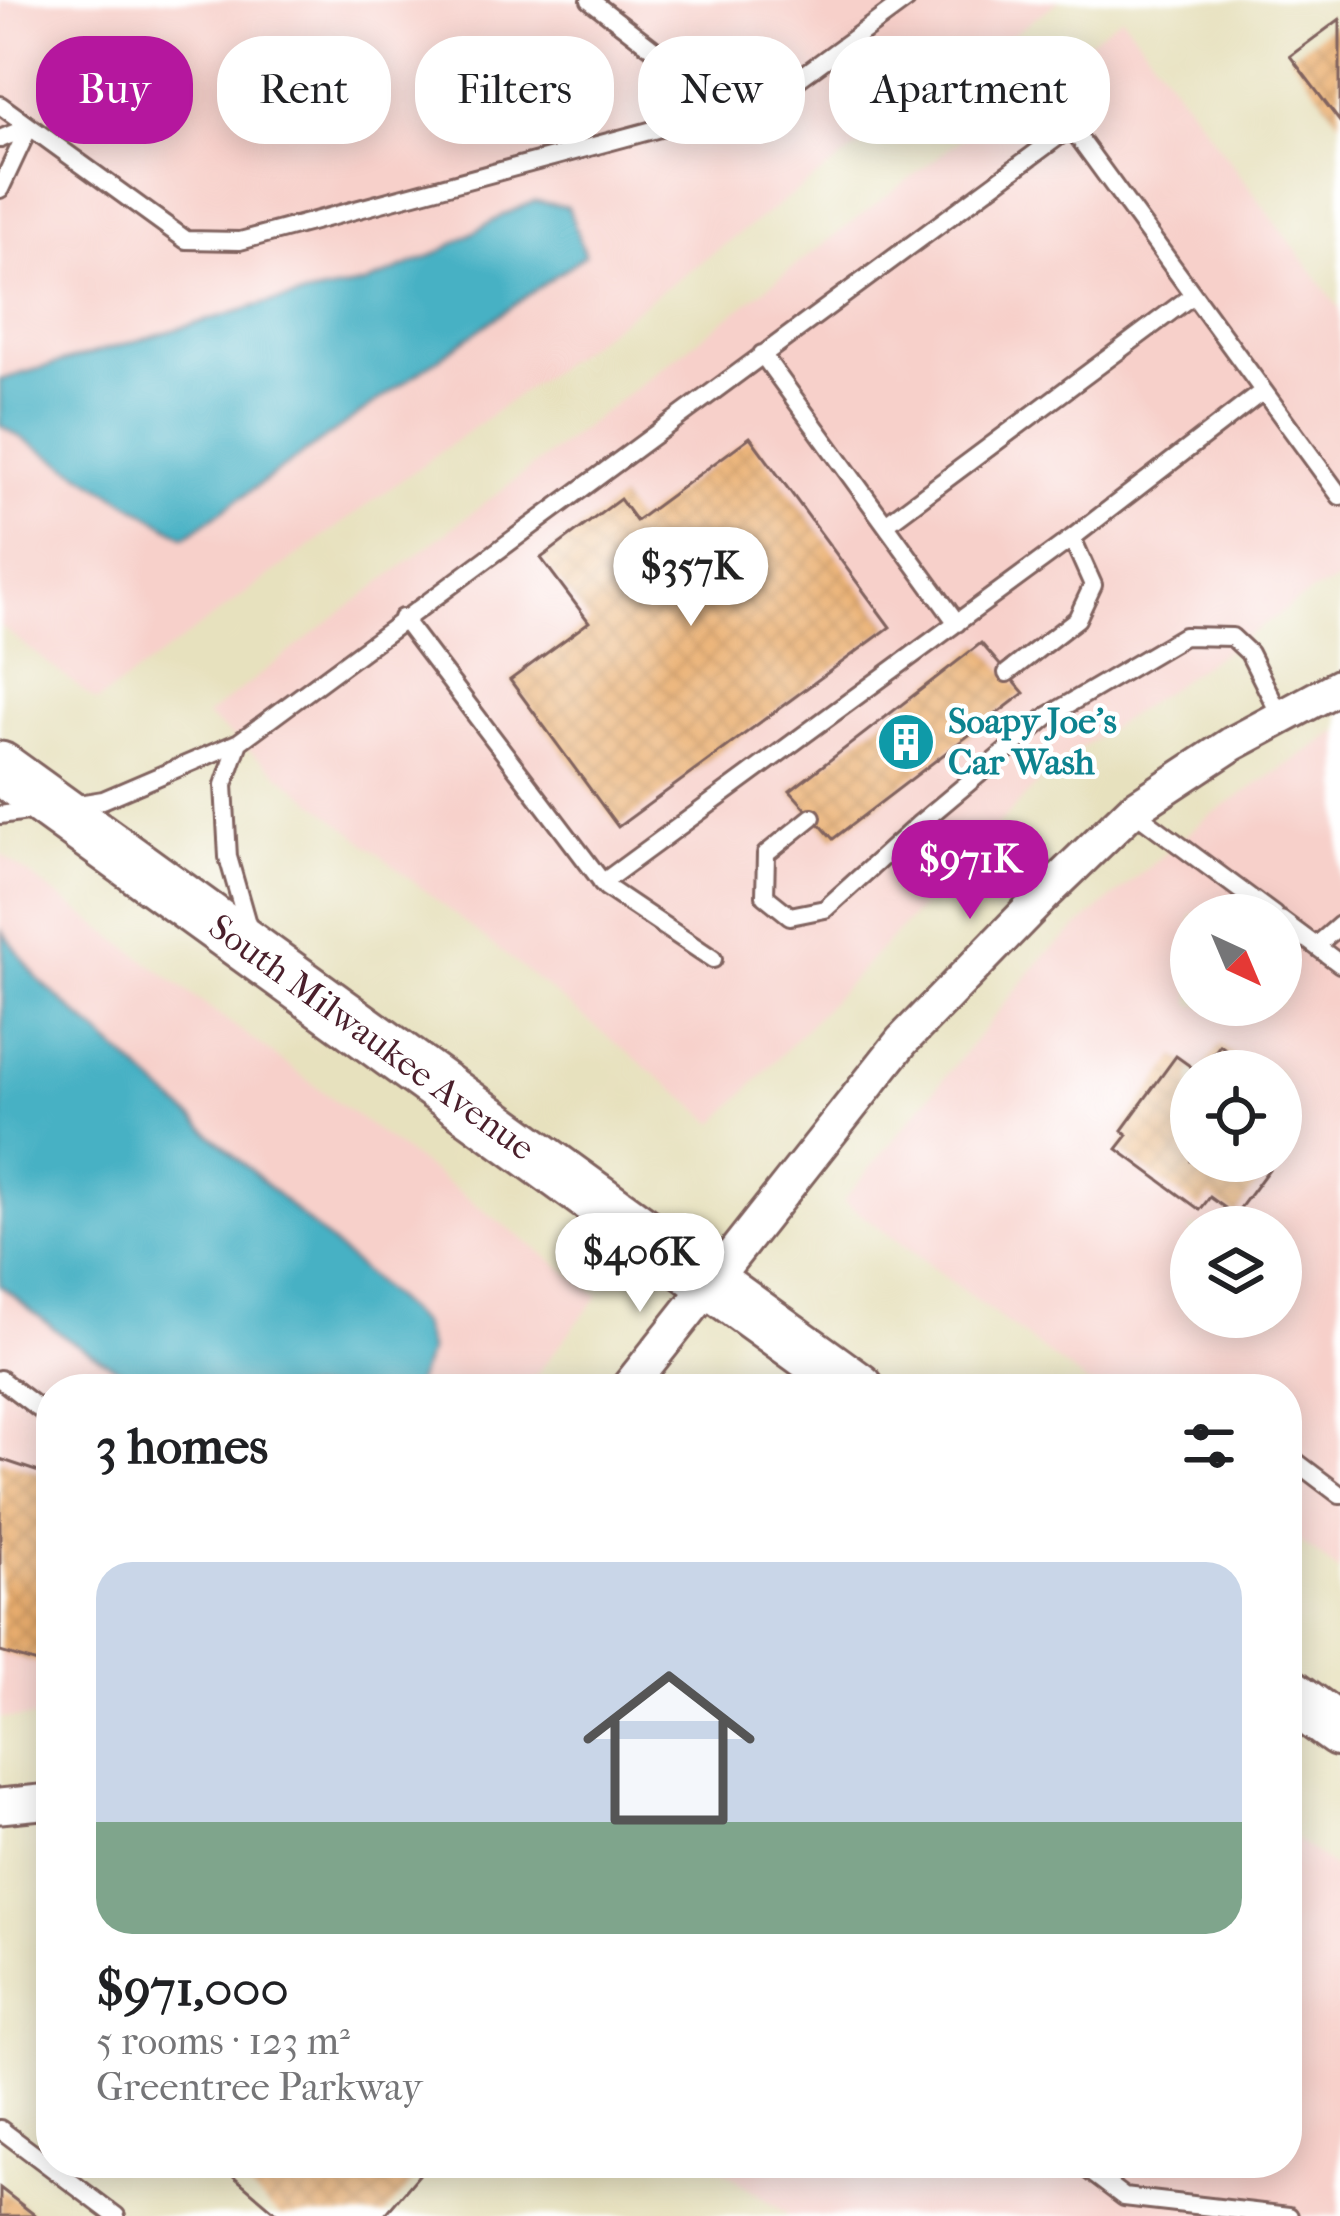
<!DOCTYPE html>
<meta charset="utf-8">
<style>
body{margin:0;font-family:"IM FELL French Canon",serif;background:#f6f6f6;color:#202124;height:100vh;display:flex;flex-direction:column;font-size:45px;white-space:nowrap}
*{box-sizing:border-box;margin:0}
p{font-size:39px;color:#757577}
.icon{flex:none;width:66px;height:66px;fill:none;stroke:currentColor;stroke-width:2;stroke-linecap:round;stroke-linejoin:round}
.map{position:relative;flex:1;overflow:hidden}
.side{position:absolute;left:36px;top:1374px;width:1266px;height:804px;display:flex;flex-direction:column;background:#fff;border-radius:48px;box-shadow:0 6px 30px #0003}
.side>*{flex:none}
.banner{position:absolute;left:36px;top:36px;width:1269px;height:108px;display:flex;gap:24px}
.needle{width:78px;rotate:136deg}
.controls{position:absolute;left:1170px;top:894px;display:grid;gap:24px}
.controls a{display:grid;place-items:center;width:132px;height:132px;border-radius:50%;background:#fff;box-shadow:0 6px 30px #0003;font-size:60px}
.price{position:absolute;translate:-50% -102px;padding:0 27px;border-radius:42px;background:#fff;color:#222;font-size:39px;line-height:78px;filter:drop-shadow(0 3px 6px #0008)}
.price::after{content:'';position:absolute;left:50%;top:72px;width:36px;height:27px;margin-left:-18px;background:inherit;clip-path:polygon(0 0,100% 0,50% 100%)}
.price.selected{background:#b5179e;color:#fff}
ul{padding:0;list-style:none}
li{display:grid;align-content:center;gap:24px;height:636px;padding:0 60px}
li span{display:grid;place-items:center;height:372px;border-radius:36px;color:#555}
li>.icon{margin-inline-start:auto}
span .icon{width:216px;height:216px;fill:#fffc;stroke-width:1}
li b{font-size:51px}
h2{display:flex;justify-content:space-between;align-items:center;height:144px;padding:0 60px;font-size:51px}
.tag{padding:0 42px;border-radius:48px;background:#fff;box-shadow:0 6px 30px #0003;font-size:42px;line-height:108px}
.tag.selected{background:#b5179e;color:#fff}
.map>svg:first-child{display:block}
.built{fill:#f7d0ca;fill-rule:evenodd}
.water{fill:#46b1c4;stroke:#486878;stroke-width:3}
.building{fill:url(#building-cross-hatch)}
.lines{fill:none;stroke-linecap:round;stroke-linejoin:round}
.lane-casing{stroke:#81635e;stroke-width:22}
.street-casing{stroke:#81635e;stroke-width:39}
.primary-casing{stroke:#81635e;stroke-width:57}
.lane{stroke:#fff;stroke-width:16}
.street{stroke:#fff;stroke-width:33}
.primary{stroke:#fff;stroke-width:51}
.labels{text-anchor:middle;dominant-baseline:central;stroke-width:9;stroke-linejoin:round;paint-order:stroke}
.culture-label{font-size:36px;font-weight:bold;fill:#0d838f;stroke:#fff;text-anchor:start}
.street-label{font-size:36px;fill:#4a1f2b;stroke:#fff}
</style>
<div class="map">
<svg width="1340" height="2216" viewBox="0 0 1340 2216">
<defs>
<pattern id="building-cross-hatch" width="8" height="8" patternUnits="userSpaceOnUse" patternTransform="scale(3)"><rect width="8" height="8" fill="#eaaf6f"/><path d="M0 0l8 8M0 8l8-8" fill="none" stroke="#ca9660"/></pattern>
</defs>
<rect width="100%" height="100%" fill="#fff"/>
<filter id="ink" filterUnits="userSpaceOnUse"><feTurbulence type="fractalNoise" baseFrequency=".00833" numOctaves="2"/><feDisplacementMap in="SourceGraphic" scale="24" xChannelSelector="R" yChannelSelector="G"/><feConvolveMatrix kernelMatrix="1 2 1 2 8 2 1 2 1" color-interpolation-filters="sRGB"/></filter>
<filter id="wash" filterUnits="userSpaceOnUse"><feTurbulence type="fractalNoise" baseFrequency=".004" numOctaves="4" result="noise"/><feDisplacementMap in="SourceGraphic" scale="48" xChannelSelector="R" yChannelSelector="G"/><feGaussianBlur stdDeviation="2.7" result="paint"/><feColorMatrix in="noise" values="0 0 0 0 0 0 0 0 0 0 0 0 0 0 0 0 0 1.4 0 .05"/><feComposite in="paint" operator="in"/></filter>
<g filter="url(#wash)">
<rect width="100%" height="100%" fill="#e7e1be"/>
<path class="built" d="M0,0H1060L97,702L0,626Z
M1122,16L1340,309V581L1312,592L1054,766L716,1123L206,716Z
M1340,730V1571L1287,1532V1389H1095L843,1201L1044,956L1206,818ZM1191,915H1281V1005H1191ZM1191,1071H1281V1161H1191ZM1191,1227H1281V1317H1191Z
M0,853L599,1295L525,1389H51V1718H0Z
M1287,1833L1340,1872V2216H790L713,2163H1287Z"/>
<path class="water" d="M535,201L568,207L585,255L185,537L0,425V380L264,304L365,284L438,253L505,214Z
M3,932L37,978L421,1324L429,1352L413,1389H152L66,1338L0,1285Z"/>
<g id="blocks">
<path class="building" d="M1340,19V122L1290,56Z
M750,437L890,627L618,827L510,680L589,622L541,558L620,499L636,521Z
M981,643L1024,693L833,839L790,791Z
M1220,1045L1255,1071H1200Z
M1176,1056L1197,1071H1191V1161H1275L1235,1215L1210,1197L1200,1210L1117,1149L1128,1135L1122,1130Z
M0,1459L51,1476V1667L0,1652Z
M218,2163H405L419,2175L384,2216H280Z
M0,2188L36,2216H0Z"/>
</g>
</g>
<g filter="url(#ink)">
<use href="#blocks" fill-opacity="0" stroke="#81635e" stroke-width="3"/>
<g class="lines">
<g class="lane-casing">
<path id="lane" d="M590,0L731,109
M0,105L186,240L240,241L731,109L782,91L906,0
M0,139L29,127
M0,189L29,127
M762,354L957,623
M886,524L1193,295
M402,618L606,887L713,959
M1007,673L1077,619L1093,585L1072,538L1263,391
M239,742L224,785L228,857L250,934
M72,805L103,800L239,742L1071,127L1340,496
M1132,810L1274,915
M0,815L41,809
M812,817L766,854L765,896L790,916L825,909L918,825L1048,716L1184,636L1232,637L1249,653L1281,717
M602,883L1072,538
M1281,920L1340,964
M1316,946L1340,925
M0,1379L51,1418
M1287,1455L1340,1495
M0,2129L116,2216
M1079,2163L1124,2197L1289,2216"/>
</g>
<g class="street-casing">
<path id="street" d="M627,1389L902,1041L1043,896L1132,810L1232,744L1340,686
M0,1806L51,1801"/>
</g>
<g class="primary-casing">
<g id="primary">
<path id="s1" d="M0,768L858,1389"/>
<path d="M1287,1693L1340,1731"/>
</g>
</g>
<use href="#lane" class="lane"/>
<use href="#street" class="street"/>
<use href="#primary" class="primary"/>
</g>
</g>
<defs>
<g id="building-disc" transform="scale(3)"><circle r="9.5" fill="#0f9aa8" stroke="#fff"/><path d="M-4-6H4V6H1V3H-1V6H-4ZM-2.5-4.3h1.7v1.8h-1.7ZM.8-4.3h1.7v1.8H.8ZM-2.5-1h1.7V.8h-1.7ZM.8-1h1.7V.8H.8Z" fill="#fff"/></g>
</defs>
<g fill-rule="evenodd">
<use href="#building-disc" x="906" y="742"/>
</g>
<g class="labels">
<g class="culture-label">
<text x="948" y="721">Soapy Joe's<tspan x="948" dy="41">Car Wash</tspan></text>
</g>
<g class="street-label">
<text stroke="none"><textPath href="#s1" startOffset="459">South Milwaukee Avenue</textPath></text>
</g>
</g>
</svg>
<div class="controls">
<a><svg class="needle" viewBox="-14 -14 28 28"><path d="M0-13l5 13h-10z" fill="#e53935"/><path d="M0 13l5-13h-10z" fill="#757577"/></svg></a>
<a><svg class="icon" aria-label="locate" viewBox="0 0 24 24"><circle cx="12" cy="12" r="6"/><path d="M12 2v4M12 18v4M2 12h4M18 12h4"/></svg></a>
<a><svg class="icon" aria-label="layers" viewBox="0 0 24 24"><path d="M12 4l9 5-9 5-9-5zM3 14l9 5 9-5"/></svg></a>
</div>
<b class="price" style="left:691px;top:629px">$357K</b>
<b class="price selected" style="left:970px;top:922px">$971K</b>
<b class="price" style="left:640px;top:1315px">$406K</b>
<div class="banner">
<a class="tag selected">Buy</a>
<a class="tag">Rent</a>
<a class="tag">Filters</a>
<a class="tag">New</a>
<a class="tag">Apartment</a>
</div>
<section class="side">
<h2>3 homes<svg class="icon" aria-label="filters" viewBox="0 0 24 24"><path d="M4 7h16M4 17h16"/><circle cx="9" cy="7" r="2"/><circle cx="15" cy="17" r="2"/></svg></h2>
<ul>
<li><span style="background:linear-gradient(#c9d6e8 70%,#7fa58c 0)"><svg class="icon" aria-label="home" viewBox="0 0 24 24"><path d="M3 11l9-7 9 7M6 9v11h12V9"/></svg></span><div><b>$971,000</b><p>5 rooms · 123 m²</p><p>Greentree Parkway</p></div></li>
</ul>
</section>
</div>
